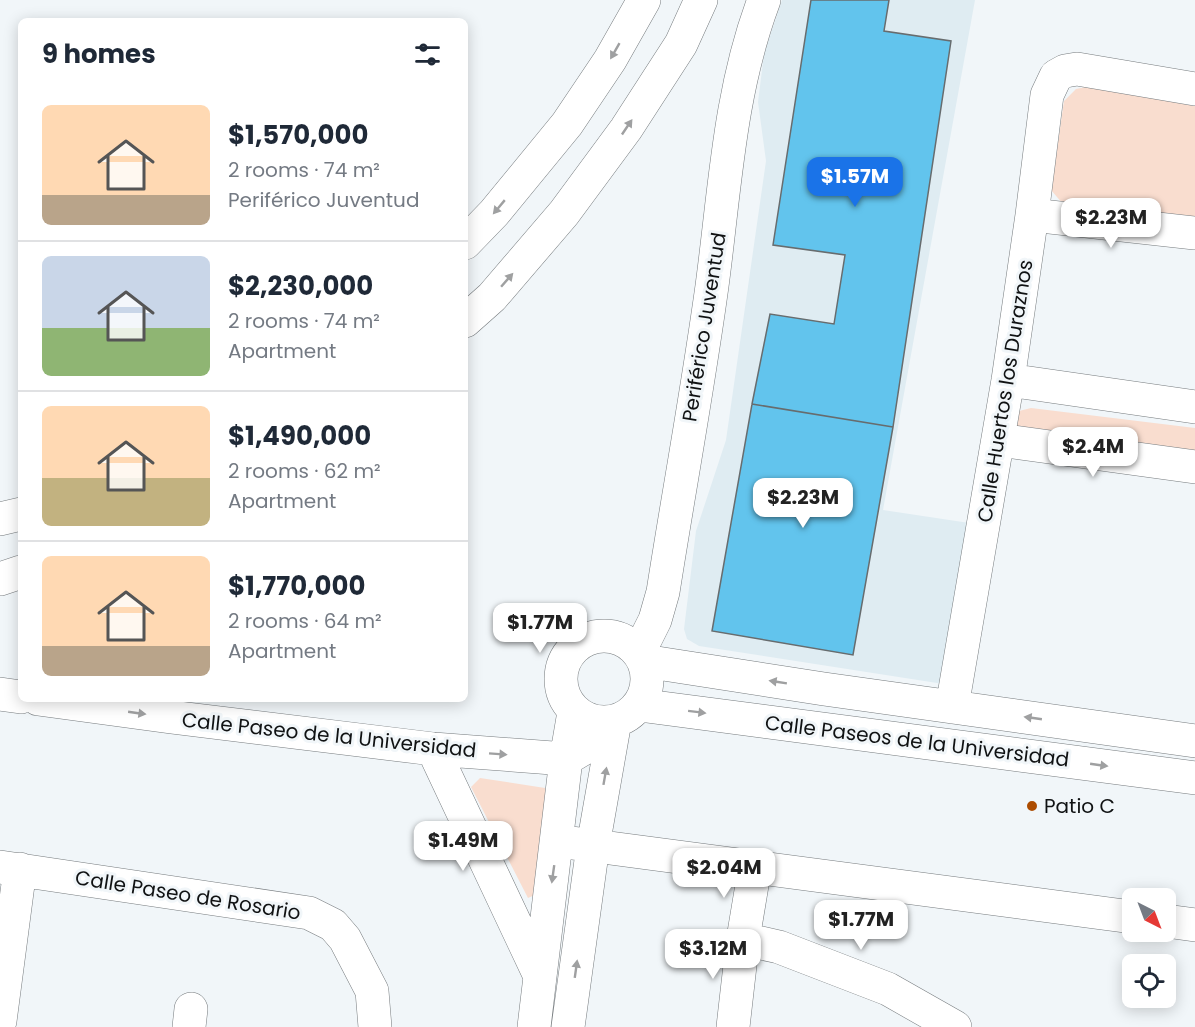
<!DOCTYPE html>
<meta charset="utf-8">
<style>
body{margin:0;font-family:Poppins,sans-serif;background:#f2f2f3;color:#1f2937;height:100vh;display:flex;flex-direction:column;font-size:22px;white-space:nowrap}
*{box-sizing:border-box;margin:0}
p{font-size:20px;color:#747a83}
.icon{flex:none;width:33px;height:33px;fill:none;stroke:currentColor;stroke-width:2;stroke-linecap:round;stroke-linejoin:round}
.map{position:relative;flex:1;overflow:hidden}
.side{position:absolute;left:18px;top:18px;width:450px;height:684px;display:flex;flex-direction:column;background:#fff;border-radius:9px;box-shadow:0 3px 15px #0003}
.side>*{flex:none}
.needle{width:39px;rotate:138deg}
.controls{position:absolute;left:1122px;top:888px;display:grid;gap:12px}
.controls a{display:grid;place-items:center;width:54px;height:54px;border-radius:9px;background:#fff;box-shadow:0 3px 15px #0003;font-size:30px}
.price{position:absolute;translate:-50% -51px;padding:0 14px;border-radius:12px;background:#fff;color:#222;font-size:20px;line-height:39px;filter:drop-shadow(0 2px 3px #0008)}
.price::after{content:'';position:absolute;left:50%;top:36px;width:18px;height:14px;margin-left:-9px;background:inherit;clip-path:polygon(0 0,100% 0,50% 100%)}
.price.selected{background:#1a73e8;color:#fff}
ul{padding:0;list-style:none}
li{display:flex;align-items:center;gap:18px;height:150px;padding:0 24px}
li+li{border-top:2px solid #e0e1e3}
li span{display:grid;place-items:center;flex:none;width:168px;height:120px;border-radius:9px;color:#555}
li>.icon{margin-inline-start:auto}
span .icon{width:72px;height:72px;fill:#fffc;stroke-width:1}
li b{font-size:26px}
h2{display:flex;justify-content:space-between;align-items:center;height:72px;padding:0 24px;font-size:26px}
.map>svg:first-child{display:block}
.built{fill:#dfecf2}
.green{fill:#f9ddcf}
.building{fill:#62c4ed;stroke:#676c6e;stroke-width:1.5}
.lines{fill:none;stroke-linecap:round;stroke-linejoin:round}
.minor-casing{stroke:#767b7e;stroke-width:34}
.highway-casing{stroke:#767b7e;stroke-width:34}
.minor{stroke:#fff;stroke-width:33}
.highway{stroke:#fff;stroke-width:33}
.oneway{fill:#9fa0a1}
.poi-dot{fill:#ac4c00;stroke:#f1f6f9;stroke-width:2}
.labels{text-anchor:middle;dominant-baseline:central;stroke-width:6;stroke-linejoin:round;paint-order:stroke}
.street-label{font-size:20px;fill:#101213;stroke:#f1f6f9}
.poi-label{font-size:20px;fill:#101213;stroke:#f1f6f9;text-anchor:start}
</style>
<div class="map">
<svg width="1195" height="1027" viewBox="0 0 1195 1027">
<rect width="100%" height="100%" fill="#f1f6f9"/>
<path class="built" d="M782,0H975L883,510L976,524L950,685L699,646L687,639L684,629L696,531L726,440L766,161L758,102L764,54Z"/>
<path class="green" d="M1091,86L1195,106V219L1063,204L1051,190L1064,101L1076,89Z
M1031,408L1195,428V460L1012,427L1015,412Z
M480,778L545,788L549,800L539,893L528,898L471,787Z"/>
<path class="building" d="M811,0H889L884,31L951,41L893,427L752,404L770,314L834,324L845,255L773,245Z
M752,404L893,427L853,655L712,631Z"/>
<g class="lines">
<g class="minor-casing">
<path id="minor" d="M1032,215L1195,233
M1008,380L1195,407
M999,440L1195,467
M561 679a43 43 0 1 1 86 0a43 43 0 1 1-86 0Z
M639,652L655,620L663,592C679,490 698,388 712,286C725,189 729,93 764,0
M644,661L824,689L1195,741
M0,694L21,697
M38,699L171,717L433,749L566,759L613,731
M639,705L1195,778
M952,707L1008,380L1032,215L1047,95L1056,76L1065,71L1077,69L1195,89
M433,749L539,974
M557,841L1132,917
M0,867L309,913L333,925L345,939L372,991L375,1027
M1166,921L1195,925
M743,939L779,947L888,989L955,1027
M0,1021L20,869
M189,1027L191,1009
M534,1027L566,759L574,712
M568,1027L593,846L615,721
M733,1027L743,939L755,867"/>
</g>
<g class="highway-casing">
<path id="highway" d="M465,243L494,213L567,124L610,60L644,0
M465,321L492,297L564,213L626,129L681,44L701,0
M0,519L21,514
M0,579L21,572"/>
</g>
<use href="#minor" class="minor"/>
<use href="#highway" class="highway"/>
</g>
<defs><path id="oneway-solid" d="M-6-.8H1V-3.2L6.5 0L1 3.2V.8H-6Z" transform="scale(1.5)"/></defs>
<g class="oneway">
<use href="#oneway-solid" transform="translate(615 51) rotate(120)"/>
<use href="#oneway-solid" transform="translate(627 127) rotate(-56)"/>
<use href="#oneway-solid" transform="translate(499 207) rotate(130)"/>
<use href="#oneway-solid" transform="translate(507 280) rotate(-49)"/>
<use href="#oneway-solid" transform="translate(778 682) rotate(-171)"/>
<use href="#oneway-solid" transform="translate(697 712) rotate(7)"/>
<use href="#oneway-solid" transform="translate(137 713) rotate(8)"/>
<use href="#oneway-solid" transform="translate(1033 718) rotate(-172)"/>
<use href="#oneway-solid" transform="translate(498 754) rotate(4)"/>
<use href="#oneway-solid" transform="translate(1099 765) rotate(8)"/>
<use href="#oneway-solid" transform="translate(605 776) rotate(-80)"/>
<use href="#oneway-solid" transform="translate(553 874) rotate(98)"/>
<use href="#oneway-solid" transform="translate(576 969) rotate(-82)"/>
</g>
<circle class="poi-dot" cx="1032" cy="806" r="6"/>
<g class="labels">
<g class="street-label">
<text transform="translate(704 327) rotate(-81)">Periférico Juventud</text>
<text transform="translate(1005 391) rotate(-81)">Calle Huertos los Duraznos</text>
<text transform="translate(329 735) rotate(6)">Calle Paseo de la Universidad</text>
<text transform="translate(917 741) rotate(7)">Calle Paseos de la Universidad</text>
<text transform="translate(188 895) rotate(9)">Calle Paseo de Rosario</text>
</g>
<g class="poi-label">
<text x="1044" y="806">Patio C</text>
</g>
</g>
</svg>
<div class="controls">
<a><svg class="needle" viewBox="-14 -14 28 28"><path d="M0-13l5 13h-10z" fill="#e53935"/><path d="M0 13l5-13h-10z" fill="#747a83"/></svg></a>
<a><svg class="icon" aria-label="locate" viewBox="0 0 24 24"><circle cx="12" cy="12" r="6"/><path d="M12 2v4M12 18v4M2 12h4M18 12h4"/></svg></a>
</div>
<b class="price selected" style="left:855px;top:208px">$1.57M</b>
<b class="price" style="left:1111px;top:249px">$2.23M</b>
<b class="price" style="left:1093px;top:478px">$2.4M</b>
<b class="price" style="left:803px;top:529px">$2.23M</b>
<b class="price" style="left:540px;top:654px">$1.77M</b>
<b class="price" style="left:463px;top:872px">$1.49M</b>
<b class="price" style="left:724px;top:899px">$2.04M</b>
<b class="price" style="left:861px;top:951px">$1.77M</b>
<b class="price" style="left:713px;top:980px">$3.12M</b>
<section class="side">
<h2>9 homes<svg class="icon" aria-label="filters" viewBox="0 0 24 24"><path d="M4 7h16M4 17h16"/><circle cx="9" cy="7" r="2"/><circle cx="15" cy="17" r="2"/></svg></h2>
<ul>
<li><span style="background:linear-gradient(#ffd9b3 75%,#b9a48a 0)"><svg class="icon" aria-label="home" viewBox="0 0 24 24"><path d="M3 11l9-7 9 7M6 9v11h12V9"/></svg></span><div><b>$1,570,000</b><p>2 rooms · 74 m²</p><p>Periférico Juventud</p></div></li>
<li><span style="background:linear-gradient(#c9d6e8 60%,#8fb573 0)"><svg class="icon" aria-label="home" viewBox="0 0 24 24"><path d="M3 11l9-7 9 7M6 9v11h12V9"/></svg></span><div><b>$2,230,000</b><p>2 rooms · 74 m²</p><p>Apartment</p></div></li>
<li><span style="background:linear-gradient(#ffd9b3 60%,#c2b280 0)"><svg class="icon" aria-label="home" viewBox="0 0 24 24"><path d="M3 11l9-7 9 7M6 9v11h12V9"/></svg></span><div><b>$1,490,000</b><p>2 rooms · 62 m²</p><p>Apartment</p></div></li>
<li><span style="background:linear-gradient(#ffd9b3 75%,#b9a48a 0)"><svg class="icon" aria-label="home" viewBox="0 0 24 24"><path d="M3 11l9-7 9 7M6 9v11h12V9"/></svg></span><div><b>$1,770,000</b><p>2 rooms · 64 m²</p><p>Apartment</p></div></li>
</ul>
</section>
</div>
